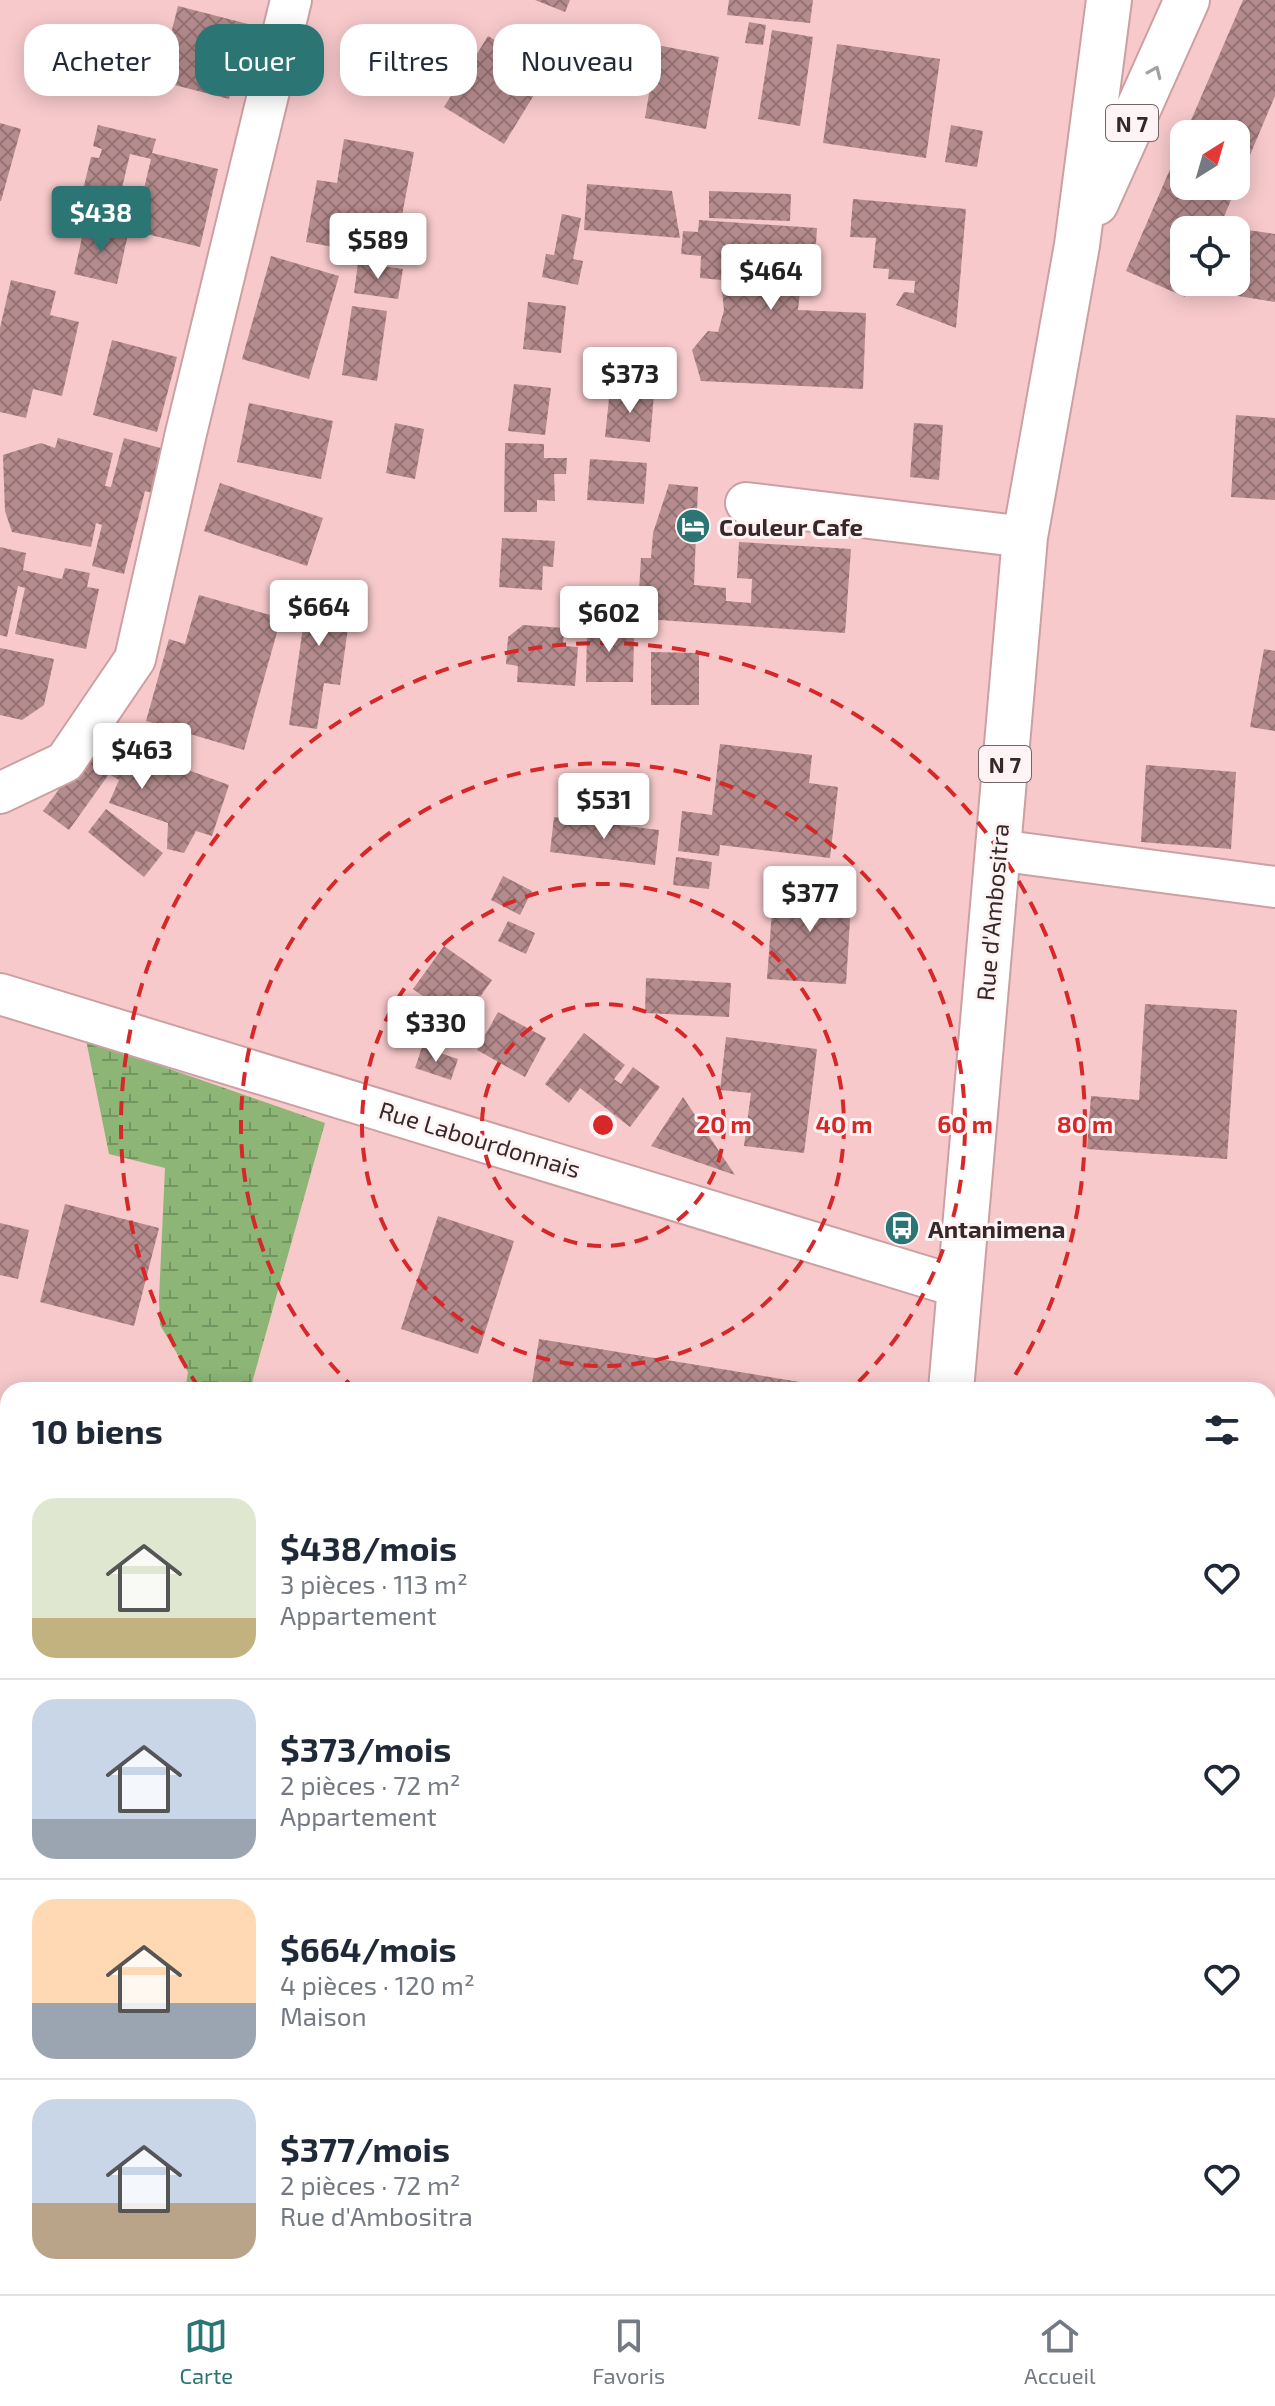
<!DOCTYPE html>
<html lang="fr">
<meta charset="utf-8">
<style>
body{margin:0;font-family:"Exo 2",sans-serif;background:#f6f6f7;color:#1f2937;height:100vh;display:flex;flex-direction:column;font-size:30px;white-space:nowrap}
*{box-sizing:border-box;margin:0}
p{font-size:26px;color:#747a83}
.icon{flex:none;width:44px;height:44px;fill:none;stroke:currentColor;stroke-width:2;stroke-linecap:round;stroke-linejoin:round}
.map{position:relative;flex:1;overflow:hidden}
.panel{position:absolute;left:0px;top:1382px;width:1276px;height:912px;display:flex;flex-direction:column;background:#fff;border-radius:24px 24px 0 0;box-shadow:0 4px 20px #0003}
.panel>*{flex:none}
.banner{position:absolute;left:24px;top:24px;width:800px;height:72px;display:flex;gap:16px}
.needle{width:52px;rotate:37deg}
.buttons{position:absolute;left:1170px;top:120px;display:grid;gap:16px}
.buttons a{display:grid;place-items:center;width:80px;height:80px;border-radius:16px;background:#fff;box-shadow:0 4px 20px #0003;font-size:40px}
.price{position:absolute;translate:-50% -68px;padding:0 18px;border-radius:8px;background:#fff;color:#222;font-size:26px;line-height:52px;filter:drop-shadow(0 2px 4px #0008)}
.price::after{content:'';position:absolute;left:50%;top:48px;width:24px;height:18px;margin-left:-12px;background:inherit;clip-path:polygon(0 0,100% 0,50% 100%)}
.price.active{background:#2b7574;color:#fff}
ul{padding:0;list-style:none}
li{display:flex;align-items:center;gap:24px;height:200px;padding:0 32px}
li+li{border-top:2px solid #e0e1e3}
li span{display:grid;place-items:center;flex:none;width:224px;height:160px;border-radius:24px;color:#555}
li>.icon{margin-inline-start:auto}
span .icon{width:96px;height:96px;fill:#fffc;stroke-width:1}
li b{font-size:34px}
h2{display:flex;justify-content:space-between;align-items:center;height:96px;padding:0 32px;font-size:34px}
.pill{padding:0 28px;border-radius:24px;background:#fff;box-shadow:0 4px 20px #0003;font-size:28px;line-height:72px}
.pill.active{background:#2b7574;color:#fff}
.menu{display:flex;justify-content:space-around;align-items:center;height:112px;border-top:2px solid #e0e1e3;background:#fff;font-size:22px;color:#747a83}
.menu a{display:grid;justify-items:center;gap:4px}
.menu .active{color:#2b7574}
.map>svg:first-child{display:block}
.wetland{fill:url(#wetland-marsh)}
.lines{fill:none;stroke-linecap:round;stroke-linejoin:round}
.stream{stroke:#3a9c9c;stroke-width:12}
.building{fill:url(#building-cross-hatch);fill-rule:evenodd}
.minor-casing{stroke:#cca0a2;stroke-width:44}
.major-casing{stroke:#cca0a2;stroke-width:48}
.minor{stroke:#fff;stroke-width:40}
.major{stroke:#fff;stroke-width:44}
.oneway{stroke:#a69e9f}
.ring{fill:none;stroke:#d62828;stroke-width:4;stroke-dasharray:14 10}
.labels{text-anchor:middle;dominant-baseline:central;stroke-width:6;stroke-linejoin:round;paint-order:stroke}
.shield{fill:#fef4f5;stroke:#746566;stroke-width:2}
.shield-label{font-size:22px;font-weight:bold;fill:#392829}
.poi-label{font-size:24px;font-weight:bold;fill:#392829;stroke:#fef4f5;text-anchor:start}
.street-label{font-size:24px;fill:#392829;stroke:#fef4f5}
.centre{fill:#d62828;stroke:#fef4f5;stroke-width:4}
.ring-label{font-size:24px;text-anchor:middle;font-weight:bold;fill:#d62828;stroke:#fef4f5;stroke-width:6;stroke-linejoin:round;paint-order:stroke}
</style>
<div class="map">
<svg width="1275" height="2294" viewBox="0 0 1275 2294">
<defs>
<pattern id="wetland-marsh" width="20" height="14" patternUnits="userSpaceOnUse" patternTransform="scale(2)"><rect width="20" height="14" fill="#8db676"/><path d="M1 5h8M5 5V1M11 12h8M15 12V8" fill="none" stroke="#749461"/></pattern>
<pattern id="building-cross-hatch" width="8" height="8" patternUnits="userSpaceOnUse" patternTransform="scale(2)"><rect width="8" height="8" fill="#b58b8d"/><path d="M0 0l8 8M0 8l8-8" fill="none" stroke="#947273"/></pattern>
</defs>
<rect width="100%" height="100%" fill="#f7c9cb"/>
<path class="wetland" d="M86,1040L325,1123L250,1390H185L188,1372L160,1325L159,1298L165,1168L109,1154Z"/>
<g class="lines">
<path class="stream" d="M204,2294L205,2286"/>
</g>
<path class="building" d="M535,0H570L565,12Z
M729,0H813L810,23L727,15Z
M1243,0H1275V96L1220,226L1275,234V302L1188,288L1185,297L1126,271L1184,137V186H1236V134H1185ZM1184,230H1236V282H1184Z
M178,6L248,24L229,99L159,81Z
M749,22L766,25L763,45L745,43Z
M772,30L813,37L800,126L758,119Z
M488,36L548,72L504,144L444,107Z
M837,44L940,59L926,158L823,143Z
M657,45L719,57L706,129L645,118Z
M0,123L21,129L1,201H0Z
M98,125L156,139L152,153L218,169L200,247L134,231L151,159L130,154L114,222L77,214L91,157L99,158L102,149L93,146Z
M951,125L983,131L977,167L945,162Z
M344,139L414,152L394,258L306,242L317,180L337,183Z
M587,184L672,191L680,238L584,230Z
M709,191L791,194L790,221L709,218Z
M853,199L966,209L956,328L896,305L904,292L914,293L915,281L888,279L889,269L873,268L876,238L850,237Z
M562,214L581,218L573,259L583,261L578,285L542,277L546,254L554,255Z
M699,220L817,228L815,260L787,258V282H801L798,310L866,313L863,389L701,381L692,350L708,331L718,332L724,310L721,280L700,278L701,256L681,254L683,231L698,232Z
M85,224L128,234L117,284L74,274Z
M271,256L339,276L309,379L242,359Z
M358,263L403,269L398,299L354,293Z
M11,280L56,291L50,315L79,322L62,396L33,389L26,418L0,412V328Z
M528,302L566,306L561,353L523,349Z
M352,306L387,311L377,381L342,375Z
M112,340L177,357L157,432L93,415Z
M514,384L551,388L545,435L508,431Z
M610,389L654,393L650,442L605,437Z
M249,403L333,421L321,479L237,462Z
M1236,415L1275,418V500L1231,497Z
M395,423L424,429L415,479L386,473Z
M914,423L943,425L939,480L910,477Z
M58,438L113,453L105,486L111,487L124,438L164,449L153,493L145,491L124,574L92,566L102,525L96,523L91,547L12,532L5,511L3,455L41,443L55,448Z
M505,443L544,444V458H567L566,474H554L555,501L537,500V512H504Z
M590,459L647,463L644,504L587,500Z
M220,483L323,518L307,566L204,531Z
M669,484L698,487L694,585L726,588V601L751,603L752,579L737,578L739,542L851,549L845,633L645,619L647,591L639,590L641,558H651L653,533Z
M502,538L555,541L553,567L543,566L542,590L499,587Z
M0,547L26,553L23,570L62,579L65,568L90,573L87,587L99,589L86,649L15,634L25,588L18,586L7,637L0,635Z
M298,583L353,592L340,685L324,683L317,729L289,725L304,620L293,618Z
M199,595L281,618L244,750L146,721L169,639L185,644Z
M603,616L619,617V637H634L633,682H586L587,630L603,631Z
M523,625L564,628L563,646L578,647L575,686L517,682L518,666L506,664L508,637Z
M0,648L54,659L44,705L22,720L0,715Z
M1264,649L1275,651V731L1250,727Z
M651,652L699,653V705H651Z
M131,732L136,751L229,785L212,836L196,831L184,853L167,849L168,823L109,803L119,780L109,774L69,830L43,811L94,742Z
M720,744L812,755L809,783L838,787L830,858L720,845L719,856L678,851L682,811L712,815Z
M1146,765L1236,772L1231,849L1141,842Z
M106,809L163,853L144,877L88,832Z
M554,817L659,830L655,865L550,852Z
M676,857L712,862L709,889L673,885Z
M503,876L532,891L520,915L491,900Z
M774,883L852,888L846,984L767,979Z
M508,921L535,933L526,954L498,941Z
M444,946L492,980L461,1024L413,989Z
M646,978L731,983L729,1017L645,1013Z
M1145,1004L1237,1010L1227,1159L1087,1149L1091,1096L1139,1100Z
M498,1012L546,1038L525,1077L477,1050Z
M584,1033L625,1065L614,1079L621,1084L633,1067L660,1087L630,1127L580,1088L569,1103L545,1084Z
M726,1037L817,1049L804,1153L744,1146L751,1093L720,1090Z
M422,1047L458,1059L451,1080L415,1068Z
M683,1097L735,1175L651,1146Z
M65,1204L159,1228L134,1326L40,1302Z
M438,1216L514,1241L478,1354L401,1329Z
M0,1223L29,1230L18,1279L0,1275Z
M539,1339L836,1388V1390H531Z
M0,1466L7,1467L8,1508H0Z
M1268,1482L1275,1483V1569H1268Z
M0,1585H8V1686H0Z
M1275,1800V1882L1268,1887V1805Z
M0,1884H8V1949L0,1948Z
M1268,2092L1275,2093L1270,2204H1268Z
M1022,2286H1107L1103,2294H1018Z"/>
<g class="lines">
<g class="minor-casing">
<path id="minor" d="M746,503L1025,537
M0,793L65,762L135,659L186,433L291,0
M997,850L1275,887
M0,994L959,1287
M0,2058L8,2059
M933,2286L941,2294"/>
</g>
<g class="major-casing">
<path id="major" d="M1096,203L1187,0
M951,1390L1025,537L1077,245L1109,0
M883,2294L884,2286"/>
</g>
<use href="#minor" class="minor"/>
<use href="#major" class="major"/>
</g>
<defs><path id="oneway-chevron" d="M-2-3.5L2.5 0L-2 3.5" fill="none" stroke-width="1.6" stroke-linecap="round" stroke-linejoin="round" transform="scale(2)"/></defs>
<use class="oneway" href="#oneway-chevron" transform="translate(1155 72) rotate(-66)"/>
<g class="ring">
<circle cx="603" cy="1125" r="121"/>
<circle cx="603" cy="1125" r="241"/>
<path d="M356 1390A362 362 0 1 1 850 1390"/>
<path d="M199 1388A482 482 0 1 1 1007 1388"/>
</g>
<defs>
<g id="hotel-disc" transform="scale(1.8)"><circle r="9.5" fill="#2b7574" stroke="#fef4f5"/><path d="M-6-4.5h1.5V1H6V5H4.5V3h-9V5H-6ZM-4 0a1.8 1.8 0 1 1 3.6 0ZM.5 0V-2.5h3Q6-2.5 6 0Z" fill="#fff"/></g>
<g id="bus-disc" transform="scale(1.8)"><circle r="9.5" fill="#2b7574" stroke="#fef4f5"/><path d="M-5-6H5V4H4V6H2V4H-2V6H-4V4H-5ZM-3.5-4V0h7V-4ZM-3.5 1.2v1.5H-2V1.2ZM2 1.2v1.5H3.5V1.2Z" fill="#fff"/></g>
</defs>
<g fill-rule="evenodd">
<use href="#hotel-disc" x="693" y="526"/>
<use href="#bus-disc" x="902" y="1228"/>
</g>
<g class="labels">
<g class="shield">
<rect x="1106" y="105" width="52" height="36" rx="6"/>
<rect x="979" y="746" width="52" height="36" rx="6"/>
</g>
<g class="shield-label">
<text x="1132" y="123">N 7</text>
<text x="1005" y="764">N 7</text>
</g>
<g class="poi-label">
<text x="719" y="526">Couleur Cafe</text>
<text x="928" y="1228">Antanimena</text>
</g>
<g class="street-label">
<text transform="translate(992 912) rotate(-85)">Rue d'Ambositra</text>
<text transform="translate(480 1139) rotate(17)">Rue Labourdonnais</text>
</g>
</g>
<circle cx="603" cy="1125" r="12" class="centre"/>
<g class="ring-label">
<text x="724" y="1133">20 m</text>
<text x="844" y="1133">40 m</text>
<text x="965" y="1133">60 m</text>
<text x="1085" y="1133">80 m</text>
</g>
</svg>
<div class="buttons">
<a><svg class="needle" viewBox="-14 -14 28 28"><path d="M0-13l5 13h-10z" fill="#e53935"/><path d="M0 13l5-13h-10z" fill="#747a83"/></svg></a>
<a><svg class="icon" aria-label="locate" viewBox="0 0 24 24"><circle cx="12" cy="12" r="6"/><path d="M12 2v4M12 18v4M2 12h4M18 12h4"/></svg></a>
</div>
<b class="price active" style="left:101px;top:254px">$438</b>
<b class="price" style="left:378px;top:281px">$589</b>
<b class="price" style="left:771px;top:312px">$464</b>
<b class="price" style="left:630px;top:415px">$373</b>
<b class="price" style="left:319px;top:648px">$664</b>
<b class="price" style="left:609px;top:654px">$602</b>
<b class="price" style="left:142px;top:791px">$463</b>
<b class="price" style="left:604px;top:841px">$531</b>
<b class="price" style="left:810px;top:934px">$377</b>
<b class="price" style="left:436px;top:1064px">$330</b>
<div class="banner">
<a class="pill">Acheter</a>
<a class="pill active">Louer</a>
<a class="pill">Filtres</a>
<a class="pill">Nouveau</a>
</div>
<section class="panel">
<h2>10 biens<svg class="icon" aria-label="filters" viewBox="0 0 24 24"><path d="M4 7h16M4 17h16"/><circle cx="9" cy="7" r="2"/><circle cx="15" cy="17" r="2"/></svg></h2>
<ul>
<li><span style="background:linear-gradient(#dfe7d0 75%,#c2b280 0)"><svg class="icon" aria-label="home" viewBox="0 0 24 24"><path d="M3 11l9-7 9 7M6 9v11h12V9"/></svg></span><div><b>$438/mois</b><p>3 pièces · 113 m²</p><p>Appartement</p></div><svg class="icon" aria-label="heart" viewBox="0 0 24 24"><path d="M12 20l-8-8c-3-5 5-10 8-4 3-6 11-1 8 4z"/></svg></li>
<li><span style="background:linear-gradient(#c9d6e8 75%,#9aa5b1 0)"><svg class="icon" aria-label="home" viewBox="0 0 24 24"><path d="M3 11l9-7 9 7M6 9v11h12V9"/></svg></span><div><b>$373/mois</b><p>2 pièces · 72 m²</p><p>Appartement</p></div><svg class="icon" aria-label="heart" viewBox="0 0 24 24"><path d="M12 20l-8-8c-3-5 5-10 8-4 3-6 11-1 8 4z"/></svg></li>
<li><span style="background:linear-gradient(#ffd9b3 65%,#9aa5b1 0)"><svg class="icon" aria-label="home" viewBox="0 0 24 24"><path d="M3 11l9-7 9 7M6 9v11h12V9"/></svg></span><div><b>$664/mois</b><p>4 pièces · 120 m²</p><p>Maison</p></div><svg class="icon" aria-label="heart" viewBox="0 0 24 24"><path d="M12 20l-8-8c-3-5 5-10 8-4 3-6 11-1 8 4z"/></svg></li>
<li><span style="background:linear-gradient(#c9d6e8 65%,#b9a48a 0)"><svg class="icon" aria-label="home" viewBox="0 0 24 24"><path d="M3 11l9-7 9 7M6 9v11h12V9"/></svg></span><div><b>$377/mois</b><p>2 pièces · 72 m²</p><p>Rue d'Ambositra</p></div><svg class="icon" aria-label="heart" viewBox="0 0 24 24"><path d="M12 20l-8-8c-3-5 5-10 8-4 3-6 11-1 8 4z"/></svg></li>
</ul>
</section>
</div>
<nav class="menu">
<a class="active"><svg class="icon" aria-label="map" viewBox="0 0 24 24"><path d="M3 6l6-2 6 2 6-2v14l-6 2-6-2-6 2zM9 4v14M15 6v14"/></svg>Carte</a>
<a><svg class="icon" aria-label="saved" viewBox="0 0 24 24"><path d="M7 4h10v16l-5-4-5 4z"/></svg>Favoris</a>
<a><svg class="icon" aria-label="home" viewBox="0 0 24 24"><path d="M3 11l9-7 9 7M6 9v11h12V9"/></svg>Accueil</a>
</nav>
